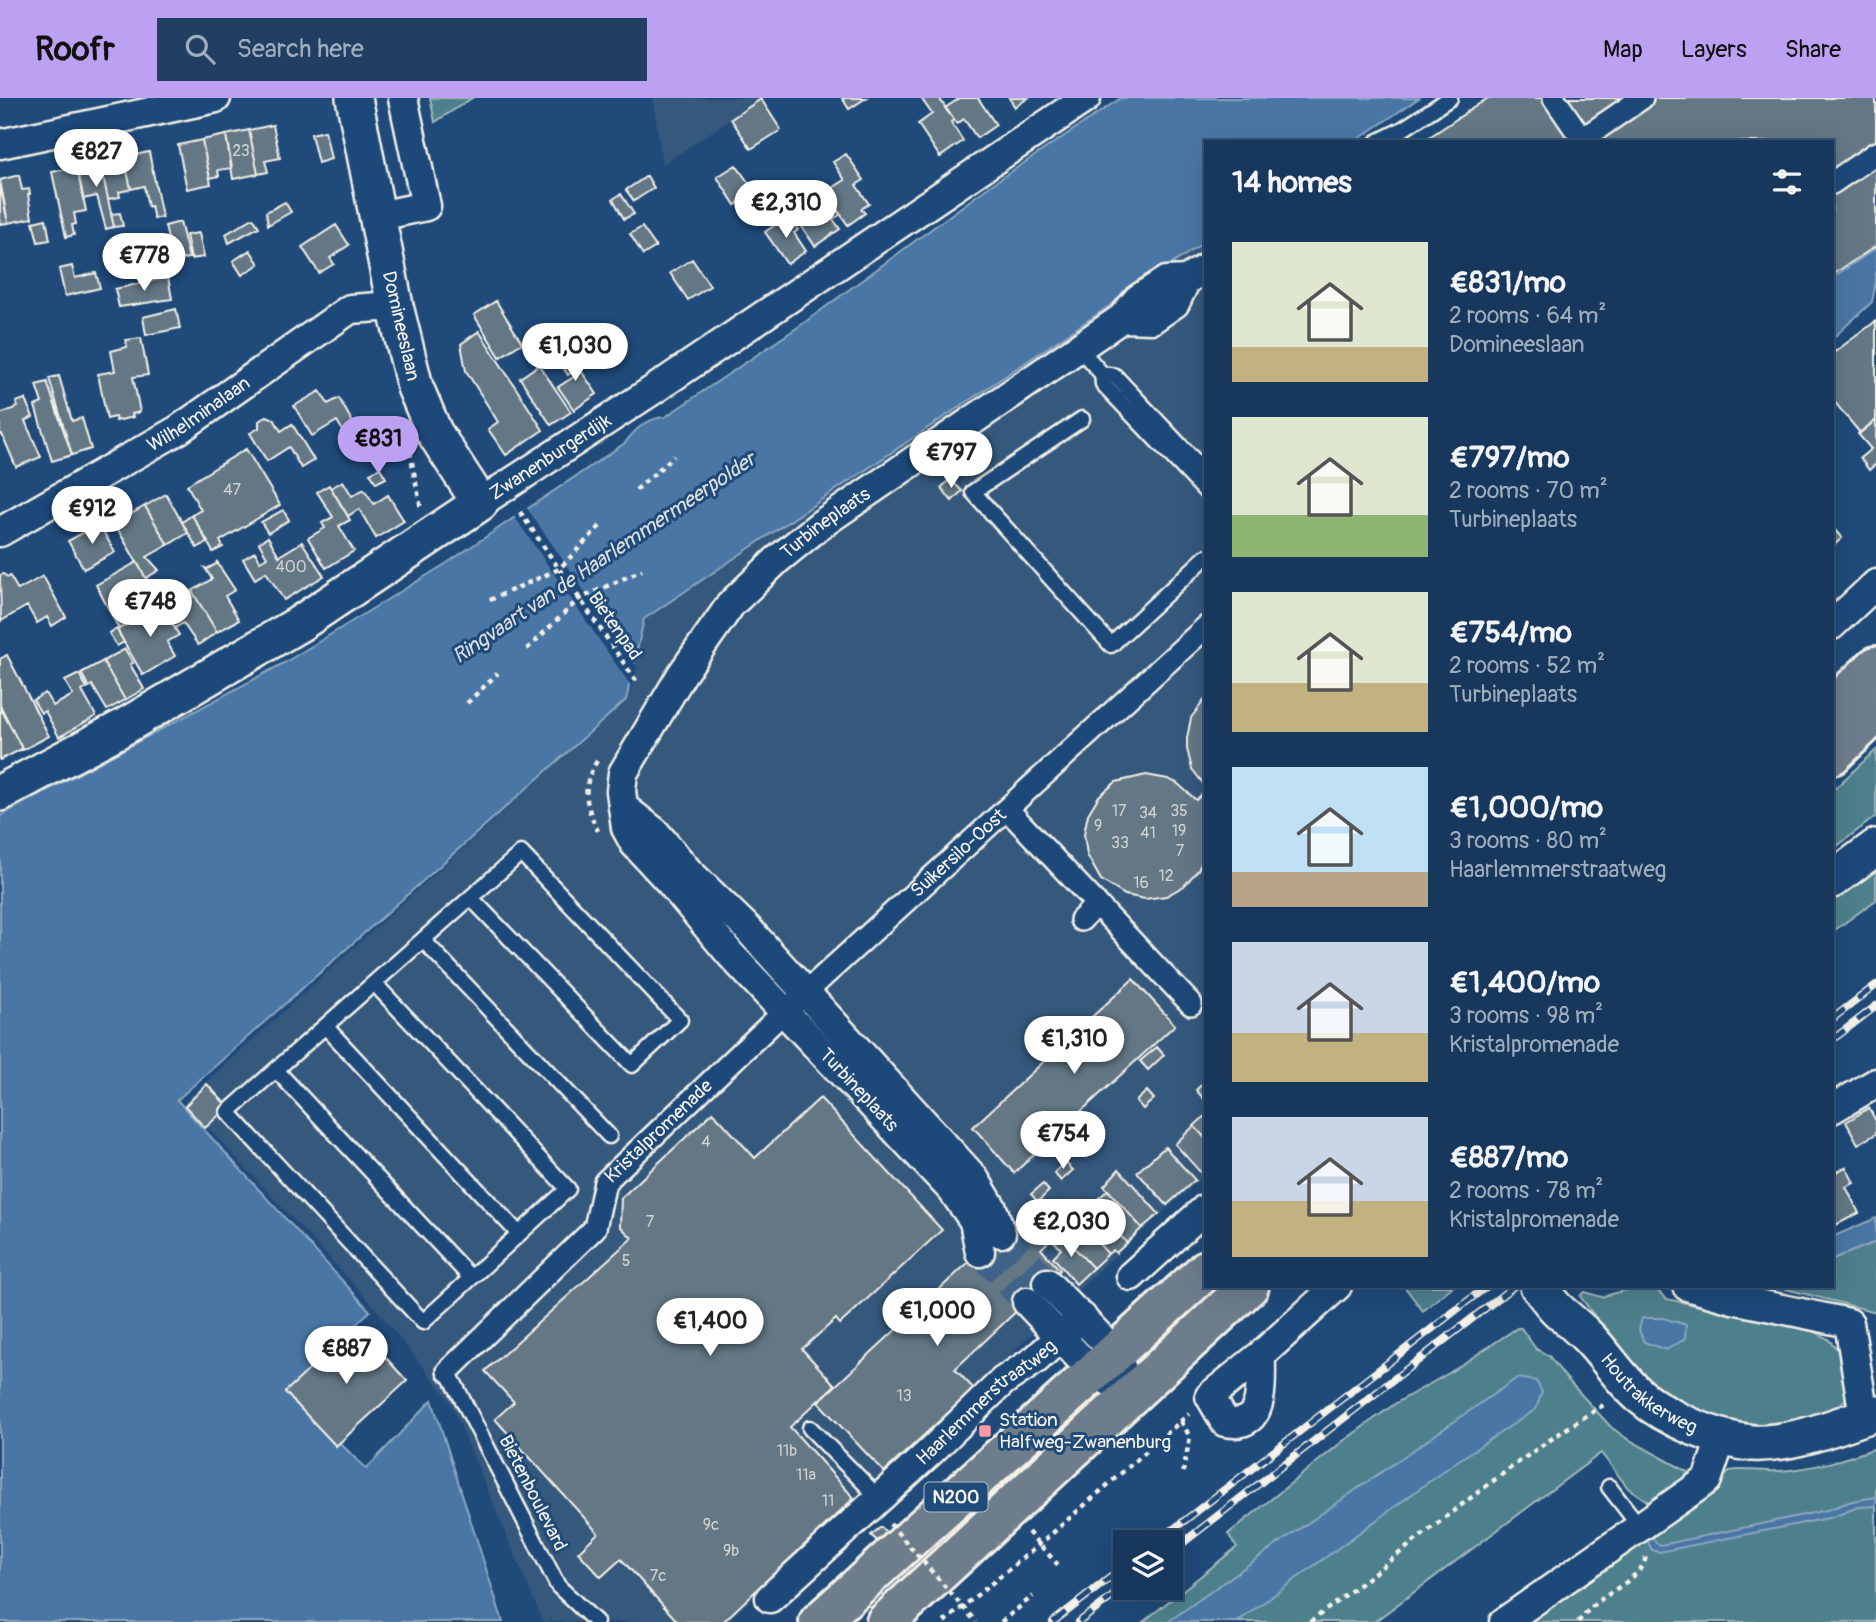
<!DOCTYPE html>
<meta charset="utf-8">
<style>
body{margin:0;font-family:Pangolin,sans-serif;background:#203f62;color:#f1f3f6;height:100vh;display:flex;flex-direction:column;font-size:26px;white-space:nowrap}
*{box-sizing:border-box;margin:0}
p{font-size:23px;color:#9eacbb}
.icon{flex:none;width:38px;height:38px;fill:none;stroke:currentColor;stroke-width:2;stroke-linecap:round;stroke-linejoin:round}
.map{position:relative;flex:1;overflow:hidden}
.sheet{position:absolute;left:1204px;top:42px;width:630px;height:1148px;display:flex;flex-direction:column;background:#17385c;border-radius:0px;box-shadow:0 7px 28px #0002,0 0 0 2px #365272}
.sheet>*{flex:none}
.buttons{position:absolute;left:1113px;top:1432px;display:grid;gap:14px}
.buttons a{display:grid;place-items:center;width:70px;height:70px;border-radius:0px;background:#17385c;box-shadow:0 7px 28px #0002,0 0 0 2px #365272;font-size:35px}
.price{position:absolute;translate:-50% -60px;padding:0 16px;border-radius:24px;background:#fff;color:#222;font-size:23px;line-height:46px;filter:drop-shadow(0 2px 4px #0008)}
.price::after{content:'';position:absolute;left:50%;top:42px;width:21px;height:16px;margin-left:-10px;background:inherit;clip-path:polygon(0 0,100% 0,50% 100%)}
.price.active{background:#bca0f2;color:#111}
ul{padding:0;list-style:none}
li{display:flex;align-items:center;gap:21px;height:175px;padding:0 28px}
li span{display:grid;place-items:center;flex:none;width:196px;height:140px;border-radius:0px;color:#555}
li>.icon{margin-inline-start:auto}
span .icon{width:84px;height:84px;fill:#fffc;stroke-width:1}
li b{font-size:30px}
h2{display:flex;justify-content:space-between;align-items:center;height:84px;padding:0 28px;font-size:30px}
header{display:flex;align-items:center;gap:42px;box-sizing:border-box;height:98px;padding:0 35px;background:#bca0f2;color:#111}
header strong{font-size:33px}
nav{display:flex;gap:38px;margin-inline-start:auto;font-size:24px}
.search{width:490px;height:63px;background:#203f62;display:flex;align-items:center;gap:18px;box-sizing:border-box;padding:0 24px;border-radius:0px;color:#9eacbb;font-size:26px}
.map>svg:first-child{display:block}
.built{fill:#34587d}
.green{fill:#4e808c;stroke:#a1b8ba;stroke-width:2}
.water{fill:#4976a5;stroke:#8da7c0;stroke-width:2}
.pier{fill:#1f4a7a}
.building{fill:#647785;stroke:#f4f1e8;stroke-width:2}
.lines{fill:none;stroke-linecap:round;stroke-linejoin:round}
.minor-tunnel{stroke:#3f638a;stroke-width:28;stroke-dasharray:28 14;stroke-linecap:butt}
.service-casing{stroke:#f4f1e8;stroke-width:19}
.pedestrian-casing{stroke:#f4f1e8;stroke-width:26}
.minor-casing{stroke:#f4f1e8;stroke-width:33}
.tertiary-casing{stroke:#f4f1e8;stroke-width:40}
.primary-casing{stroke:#f4f1e8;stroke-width:44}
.motorway-casing{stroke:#f4f1e8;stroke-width:44}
.path{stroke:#f4f1e8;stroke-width:4.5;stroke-dasharray:5 5;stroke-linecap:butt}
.service{stroke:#1f4a7a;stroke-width:14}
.pedestrian{stroke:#1f4a7a;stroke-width:21}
.minor{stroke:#1f4a7a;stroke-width:28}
.tertiary{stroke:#1f4a7a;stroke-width:35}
.primary{stroke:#6d7d8c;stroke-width:38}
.motorway{stroke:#6d7d8c;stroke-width:38}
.rail-casing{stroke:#f4f1e8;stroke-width:8}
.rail{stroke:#1f4a7a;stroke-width:5;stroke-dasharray:16;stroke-linecap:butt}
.path-bridge{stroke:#f4f1e8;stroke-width:4.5;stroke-dasharray:5 5;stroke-linecap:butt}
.poi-dot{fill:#ff9aa2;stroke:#1f4a7a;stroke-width:2.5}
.labels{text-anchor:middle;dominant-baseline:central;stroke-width:6;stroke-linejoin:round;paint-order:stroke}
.number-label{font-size:16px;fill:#d0d2cf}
.shield{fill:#1f4a7a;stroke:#b4bfc7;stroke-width:2}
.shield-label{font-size:18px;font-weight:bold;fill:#f4f1e8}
.street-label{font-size:19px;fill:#f4f1e8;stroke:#1f4a7a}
.poi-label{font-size:19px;fill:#f4f1e8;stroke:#1f4a7a;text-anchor:start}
.water-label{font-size:21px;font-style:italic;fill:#dadfde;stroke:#1f4a7a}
</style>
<header>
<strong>Roofr</strong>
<div class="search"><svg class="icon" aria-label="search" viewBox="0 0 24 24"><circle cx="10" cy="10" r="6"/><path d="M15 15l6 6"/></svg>Search here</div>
<nav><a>Map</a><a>Layers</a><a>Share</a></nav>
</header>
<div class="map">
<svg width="1876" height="1524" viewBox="0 0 1876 1524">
<rect width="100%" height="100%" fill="#1f4a7a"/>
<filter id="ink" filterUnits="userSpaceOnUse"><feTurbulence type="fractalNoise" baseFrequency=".0143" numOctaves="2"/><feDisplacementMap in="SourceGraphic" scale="14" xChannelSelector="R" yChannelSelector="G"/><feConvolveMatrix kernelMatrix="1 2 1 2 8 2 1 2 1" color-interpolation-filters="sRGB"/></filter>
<g filter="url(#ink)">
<path class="built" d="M653,0H762L662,67Z
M1206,143V1076L1119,1154L727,1524H543L449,1301L371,1205L184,1004L626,602L644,521Z"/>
<path class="green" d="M430,0H472L435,24Z
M1876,652V718L1832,752V693Z
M1876,769V802L1832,834V802Z
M1876,1144V1214L1774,1188H1832V1161Z
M1404,1188H1453L1423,1213Z
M1641,1188H1652L1667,1201L1812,1232L1828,1241L1842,1256L1849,1286L1846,1301L1830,1315L1794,1323L1758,1326L1720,1321L1685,1307L1633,1270L1580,1198L1584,1194L1601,1199Z
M1517,1230H1521L1536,1251L1549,1258L1566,1280L1611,1329L1626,1340L1688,1374L1682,1386L1653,1407L1628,1390L1601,1355L1374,1524H1143L1237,1449L1228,1436L1342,1344L1396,1305L1449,1275Z
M1876,1350V1524H1518L1701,1405L1730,1373C1745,1370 1763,1374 1779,1373C1813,1371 1845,1361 1876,1350Z"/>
<path class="water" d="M1121,0H1419L1354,44H1206V143L644,521L626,602L177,1002L370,1213L288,1293L366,1371L432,1302L503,1524H0V718L284,565L447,465L625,345C635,331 648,320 665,319L801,227L991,87Z
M1876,150V184L1872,204L1832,241V180Z
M1876,1120V1144L1832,1161V1139Z
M1642,1220H1663L1686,1227L1685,1241L1666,1252L1644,1244L1639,1232Z
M1517,1280L1536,1283L1542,1294L1536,1311L1456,1364L1237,1524H1168L1269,1452Z
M1876,1399V1408L1858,1409L1833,1419L1659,1454L1652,1452L1647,1442L1653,1439L1656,1445L1661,1447L1827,1412L1852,1403Z"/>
<path class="pier" d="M527,410L637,569L631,593L629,590L631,588L514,418Z"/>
<path class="building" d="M842,0H866L849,11Z
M921,0H939L954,22L951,24L963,43L940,59L918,26L932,16Z
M960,0H978L996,27L977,40L964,21L957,26L945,10Z
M1009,0H1028L1015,9Z
M1488,0H1876V148L1832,177V44H1422Z
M761,1L781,32L751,51L731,21Z
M273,27L280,60L265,63L268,74L258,76L249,32Z
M249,32L258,76L233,81L226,37Z
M325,33L331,61L318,65L311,36Z
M226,37L232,70L218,72L219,78L210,80L202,42Z
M202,42L211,86L187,91L178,47Z
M149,54L162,119L154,121L151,108L148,109L144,88L131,91L124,59Z
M846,56L864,82L856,87L869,106L861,111L865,115L848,127L828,98L833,94L831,91L845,82L833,64Z
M124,59L131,91L119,94L120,99L108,101L100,64Z
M100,64L114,129L106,131L97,98L83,101L77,69Z
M736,67L755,94L735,107L717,79Z
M77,69L86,113L74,115L76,126L72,127L74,137L66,139L52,74Z
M19,77L22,92L29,91L30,96L28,97L32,120L8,125L0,82Z
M647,78L654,90L634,103L626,92Z
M0,87L8,125L0,126Z
M798,94L810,112L797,120L786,102Z
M621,96L634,116L624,121L613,101Z
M828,98L840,117L833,121L840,131L815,148L802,129L827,112L822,105Z
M285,104L291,114L268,127L266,114Z
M120,115L123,128L114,129L111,116Z
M789,117L798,132L794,135L806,153L787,166L765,134Z
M253,120L259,129L229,145L226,136Z
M46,121L50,142L38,144L33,124Z
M180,124L189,160L173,163L165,128Z
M336,127L349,147L330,160L334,166L319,175L302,149Z
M642,129L656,149L643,157L630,136Z
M199,135L204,159L191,161L186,137Z
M250,152L259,166L242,177L233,163Z
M692,161L710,188L688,202L670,175Z
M72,168L75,180L96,175L100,190L65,198L59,171Z
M168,179L172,201L119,209L115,191Z
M496,203L522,245L500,259L474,217Z
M176,211L180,230L146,237L143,219Z
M1876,223V322L1860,335L1832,301V256Z
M479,233L543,332L506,357L488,331L498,324L466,273L461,246Z
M141,240L148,277L133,279L140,314L132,316L133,319L116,323L115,319L107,321L98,276L115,273L111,253L127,249L126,242Z
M566,251L597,296L574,312L558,289L575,278L572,274L568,277L556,258Z
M539,267L571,314L551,327L520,280Z
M59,278L72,323L82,320L91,351L72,357L49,280Z
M47,284L72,357L52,363L35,308L42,305L36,287Z
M320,293L328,306L339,300L363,343L353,349L337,323L312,338L294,308Z
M25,301L33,319L25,323L41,359L16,369L2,336L0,337V316L18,309L16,304Z
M267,318L274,321L281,333L292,326L314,362L301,370L289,349L267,363L250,335L259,330V323Z
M1876,322V366L1869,372L1860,360L1871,351L1858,336Z
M246,351L280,407L220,443L223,449L213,454L192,417L201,412L187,387Z
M380,370L386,380L376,385L370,375Z
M950,381L962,393L952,403L941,390Z
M343,383L352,398L364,391L374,406L388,397L404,423L376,440L359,411L348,418L331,390Z
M329,387L350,422L339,428L354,453L326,470L308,440L325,430L322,425L333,419L317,394Z
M166,396L188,435L168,447L145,408Z
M145,408L168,447L147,459L159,472L146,480L117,430L127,424L124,420Z
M283,412L289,422L268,435L261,424Z
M192,417L208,444L197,450L182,424Z
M99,426L115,454L84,471L68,443Z
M1832,429L1842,440L1832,449Z
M268,439L279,458L302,444L324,478L284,502L266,474L255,481L243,461L255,454L260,463L267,459L259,445Z
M216,463L235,492L225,498L239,522L217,534L192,493L212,481L205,470L207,471L218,465Z
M137,464L160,507L119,531L96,487Z
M3,476L8,479L10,478L18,492L43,478L66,519L52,528L47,519L37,525L27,508L1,523L0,477Z
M166,493L173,504L192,493L217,534L198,547L183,525L175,530L158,501L166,496Z
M160,507L179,537L167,544L175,558L143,577L117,532Z
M117,531L124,544L117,548L109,535Z
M125,551L133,565L130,566L144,591L125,602L103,563Z
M7,557L49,638L23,652L0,609V561Z
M103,563L125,602L107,612L92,587L89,589L81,575Z
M79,576L87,590L82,593L96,618L59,639L45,613L41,615L33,602L45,595L53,608L73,597L65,583Z
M1206,600V689L1192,671L1187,651V640L1191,620Z
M0,607L22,651L0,662Z
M1146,677L1168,681L1177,685L1196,702L1202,696L1206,701V756L1198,772L1184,788L1166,798L1145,801L1125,797L1101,782L1087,757L1084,736L1088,716L1099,698L1116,684Z
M1133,881L1175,927L1014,1075L973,1029Z
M1157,949L1164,957L1148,972L1140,963Z
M1205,983L1206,997L1203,1000L1196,992Z
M207,986L228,1009L205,1030L185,1008Z
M1147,993L1154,1001L1143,1011L1136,1003Z
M820,1000L942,1132L840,1226L836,1221L802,1251L835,1287L790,1329L854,1400L723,1524H678L621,1461L601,1479L578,1454L598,1435L495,1321L514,1304L485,1273L632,1140L620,1128L621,1100L713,1014L755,1060Z
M1869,1010L1876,1023V1036L1858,1046L1846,1024Z
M1206,1017V1041L1194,1028Z
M1194,1028L1206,1041V1071L1201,1075L1175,1046Z
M1091,1040L1098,1048L1086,1059L1079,1051Z
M1165,1049L1195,1082L1167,1107L1137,1074Z
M1065,1064L1073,1072L1061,1083L1054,1075Z
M1846,1069L1854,1085L1846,1089L1859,1115L1832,1129V1076Z
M1119,1071L1159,1116L1142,1130L1104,1088Z
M1043,1086L1049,1093L1038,1104L1031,1096Z
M1108,1092L1142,1130L1127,1145L1092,1106Z
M1092,1106L1127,1145L1116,1155L1113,1152L1108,1156L1076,1120Z
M1076,1120L1108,1156L1093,1170L1057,1131L1059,1129L1062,1132Z
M1014,1122L1026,1135L1035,1127L1049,1143L1041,1151L1060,1172L955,1271L974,1291L884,1374L818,1304Z
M1057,1131L1093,1170L1076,1186L1053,1159L1061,1151L1053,1142L1058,1137L1055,1133Z
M357,1228L407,1283L336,1348L285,1294Z
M881,1429L888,1436L879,1445L871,1437Z"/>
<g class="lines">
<path class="minor-tunnel" d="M1001,1135L1047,1185
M980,1154L1027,1204"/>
<g class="service-casing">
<path id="service" d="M1377,44L1403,31L1450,0
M1079,250L1102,276L1103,286L1206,394
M1102,276L1115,278L1206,375
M1082,321L973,394L1111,547L1206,459
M471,800L632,967L680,922L521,755L228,1014L423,1224L471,1180
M423,842L609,1038
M325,928L519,1136L568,1091L374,885
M276,972L471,1180L519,1136
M448,1273L558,1488L596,1524
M810,1330L879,1400
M1609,1389L1640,1429"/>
</g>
<g class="pedestrian-casing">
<g id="pedestrian">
<path d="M1554,0L1582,41"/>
<path d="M1578,44L1642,0"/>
<path d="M1832,85L1876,55"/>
<path d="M1007,711L1191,906"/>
<path d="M1081,822L1097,806"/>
<path id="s1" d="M448,1273L595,1130L605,1084L771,926L1206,529"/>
</g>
</g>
<g class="minor-casing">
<g id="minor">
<path d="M0,46L216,0"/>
<path d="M379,118L426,108L403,0"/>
<path d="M1122,220L1152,221L1175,205L1186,182"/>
<path id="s2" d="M480,405L653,292L1086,0"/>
<path id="s3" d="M0,434L178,332L350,211L395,208"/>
<path d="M1832,527L1876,486"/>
<path d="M623,709L655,734L687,772L747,830L974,1080L992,1110L1001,1135"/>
<path d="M1832,1011L1876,985"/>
<path id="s4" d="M980,1154L974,1123L953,1093L731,857L670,784L634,745L626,730L621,693L623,675L682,576L731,506L777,462L820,427L1122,220L1138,201L1166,183L1186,182L1206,170"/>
<path d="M1131,1178L1206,1110"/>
<path d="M1047,1185L1115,1254L1132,1297"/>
<path d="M1687,1188L1733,1201L1849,1225L1864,1318"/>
<path d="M1027,1204L1093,1274L1109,1283"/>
<path d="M1261,1257C1260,1285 1267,1332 1225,1324L1210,1298L1261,1257L1337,1188"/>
<path id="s5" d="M770,1500L931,1353L1003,1283L1035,1262L1082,1219"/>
<path d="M1504,1524L1707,1382L1722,1338"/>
</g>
</g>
<g class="tertiary-casing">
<g id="tertiary">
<path d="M0,695L120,631L299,526L480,405L434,334L415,289L395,208L354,0"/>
<path d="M1832,782L1876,749"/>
<path id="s6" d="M1538,1188C1545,1196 1551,1206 1559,1213C1568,1221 1578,1229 1587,1238C1606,1257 1619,1280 1640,1298C1667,1321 1717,1342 1752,1345C1794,1347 1837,1327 1876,1315"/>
</g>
</g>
<g class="primary-casing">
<path id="primary" d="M1832,610L1876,568
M819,1524L1206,1172
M886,1524L1249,1188"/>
</g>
<g class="motorway-casing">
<path id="motorway" d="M1832,657L1876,615"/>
</g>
<path class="path" d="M410,354L421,411
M636,392L674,358
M490,502L559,471L602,426
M527,551L579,501L642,472
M467,605L498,575
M597,663C581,688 585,707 598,733
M1181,1323L1190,1339L1183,1374
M1028,1434L1060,1469
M944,1524L1040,1446L1189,1316
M1001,1524L1033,1498
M1310,1524C1408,1451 1501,1370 1605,1306
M1578,1524C1583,1518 1588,1512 1594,1507C1608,1494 1645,1478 1646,1457"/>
<use href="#service" class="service"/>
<use href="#pedestrian" class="pedestrian"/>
<use href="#minor" class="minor"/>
<use href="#tertiary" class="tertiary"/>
<use href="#primary" class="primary"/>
<use href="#motorway" class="motorway"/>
<g class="rail-casing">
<path id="rail" d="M1832,921L1876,887
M1832,942L1876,908
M1157,1444L1487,1188
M1171,1454L1514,1188
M1053,1524L1125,1468
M1079,1524L1125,1489"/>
</g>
<use href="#rail" class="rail"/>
<path class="path-bridge" d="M520,414L639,587
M890,1426L976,1524"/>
</g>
</g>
<rect class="poi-dot" x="978" y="1326" width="14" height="14" rx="3.5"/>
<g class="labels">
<g class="number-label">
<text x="241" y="53">23</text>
<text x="232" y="392">47</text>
<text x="291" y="469">400</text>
<text x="1119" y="713">17</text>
<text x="1179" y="713">35</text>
<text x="1148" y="715">34</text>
<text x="1098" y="728">9</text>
<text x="1179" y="733">19</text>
<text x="1148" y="735">41</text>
<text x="1120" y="745">33</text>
<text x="1180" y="753">7</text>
<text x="1166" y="778">12</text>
<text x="1141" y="785">16</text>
<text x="706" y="1044">4</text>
<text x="650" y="1124">7</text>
<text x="626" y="1163">5</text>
<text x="904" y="1298">13</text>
<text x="787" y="1353">11b</text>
<text x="806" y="1377">11a</text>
<text x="828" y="1403">11</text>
<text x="711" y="1427">9c</text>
<text x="731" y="1453">9b</text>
<text x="658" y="1478">7c</text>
</g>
<rect class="shield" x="924.5" y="1384.5" width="63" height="29" rx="5"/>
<g class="shield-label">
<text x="956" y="1399">N200</text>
</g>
<g class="street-label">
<text transform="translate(401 228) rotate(77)">Domineeslaan</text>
<text stroke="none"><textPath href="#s3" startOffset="231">Wilhelminalaan</textPath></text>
<text stroke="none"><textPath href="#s2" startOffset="84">Zwanenburgerdijk</textPath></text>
<text stroke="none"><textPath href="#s4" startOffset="938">Turbineplaats</textPath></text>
<text transform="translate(615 528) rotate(55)">Bietenpad</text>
<text stroke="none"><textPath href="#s1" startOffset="735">Suikersilo-Oost</textPath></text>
<text transform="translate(859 992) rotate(47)">Turbineplaats</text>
<text stroke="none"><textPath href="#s1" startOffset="326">Kristalpromenade</textPath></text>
<text stroke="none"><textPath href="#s6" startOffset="156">Houtrakkerweg</textPath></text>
<text stroke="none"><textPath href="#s5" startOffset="292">Haarlemmerstraatweg</textPath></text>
<text transform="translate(533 1395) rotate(63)">Bietenboulevard</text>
</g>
<g class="poi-label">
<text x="999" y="1322">Station<tspan x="999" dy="22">Halfweg-Zwanenburg</tspan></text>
</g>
<g class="water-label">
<text transform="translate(604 460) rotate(-34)">Ringvaart van de Haarlemmermeerpolder</text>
</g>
</g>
</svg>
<div class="buttons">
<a><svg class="icon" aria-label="layers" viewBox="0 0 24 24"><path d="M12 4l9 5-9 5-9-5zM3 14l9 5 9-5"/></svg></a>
</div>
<b class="price" style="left:96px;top:91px">€827</b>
<b class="price" style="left:786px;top:142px">€2,310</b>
<b class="price" style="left:144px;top:195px">€778</b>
<b class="price" style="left:575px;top:285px">€1,030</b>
<b class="price active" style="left:378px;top:378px">€831</b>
<b class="price" style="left:951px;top:392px">€797</b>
<b class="price" style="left:92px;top:448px">€912</b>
<b class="price" style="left:150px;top:541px">€748</b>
<b class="price" style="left:1074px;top:978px">€1,310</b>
<b class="price" style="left:1063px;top:1073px">€754</b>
<b class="price" style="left:1071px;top:1161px">€2,030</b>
<b class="price" style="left:937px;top:1250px">€1,000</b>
<b class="price" style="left:710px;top:1260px">€1,400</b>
<b class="price" style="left:346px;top:1288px">€887</b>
<section class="sheet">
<h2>14 homes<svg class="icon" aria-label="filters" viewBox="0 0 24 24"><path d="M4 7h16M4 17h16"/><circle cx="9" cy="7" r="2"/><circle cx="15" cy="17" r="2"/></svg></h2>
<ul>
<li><span style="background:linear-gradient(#dfe7d0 75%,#c2b280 0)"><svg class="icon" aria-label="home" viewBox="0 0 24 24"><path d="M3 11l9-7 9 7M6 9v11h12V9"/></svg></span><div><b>€831/mo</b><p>2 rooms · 64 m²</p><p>Domineeslaan</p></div></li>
<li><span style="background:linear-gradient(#dfe7d0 70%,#8fb573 0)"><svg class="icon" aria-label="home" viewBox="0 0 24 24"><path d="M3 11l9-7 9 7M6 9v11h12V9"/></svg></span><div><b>€797/mo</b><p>2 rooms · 70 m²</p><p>Turbineplaats</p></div></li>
<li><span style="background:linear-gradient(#dfe7d0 65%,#c2b280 0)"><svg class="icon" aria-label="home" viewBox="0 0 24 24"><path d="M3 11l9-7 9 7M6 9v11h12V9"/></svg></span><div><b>€754/mo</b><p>2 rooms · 52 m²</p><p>Turbineplaats</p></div></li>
<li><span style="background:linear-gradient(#bfe0f5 75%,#b9a48a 0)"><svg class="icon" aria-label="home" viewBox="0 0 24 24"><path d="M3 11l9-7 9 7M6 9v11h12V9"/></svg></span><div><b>€1,000/mo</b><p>3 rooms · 80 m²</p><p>Haarlemmerstraatweg</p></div></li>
<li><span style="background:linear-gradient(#c9d6e8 65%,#c2b280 0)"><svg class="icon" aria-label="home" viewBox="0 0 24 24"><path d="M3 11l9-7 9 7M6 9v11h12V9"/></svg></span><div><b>€1,400/mo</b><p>3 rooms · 98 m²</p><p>Kristalpromenade</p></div></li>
<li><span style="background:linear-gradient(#c9d6e8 60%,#c2b280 0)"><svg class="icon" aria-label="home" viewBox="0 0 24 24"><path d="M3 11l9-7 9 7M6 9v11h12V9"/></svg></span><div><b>€887/mo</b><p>2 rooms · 78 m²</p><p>Kristalpromenade</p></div></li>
</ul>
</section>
</div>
